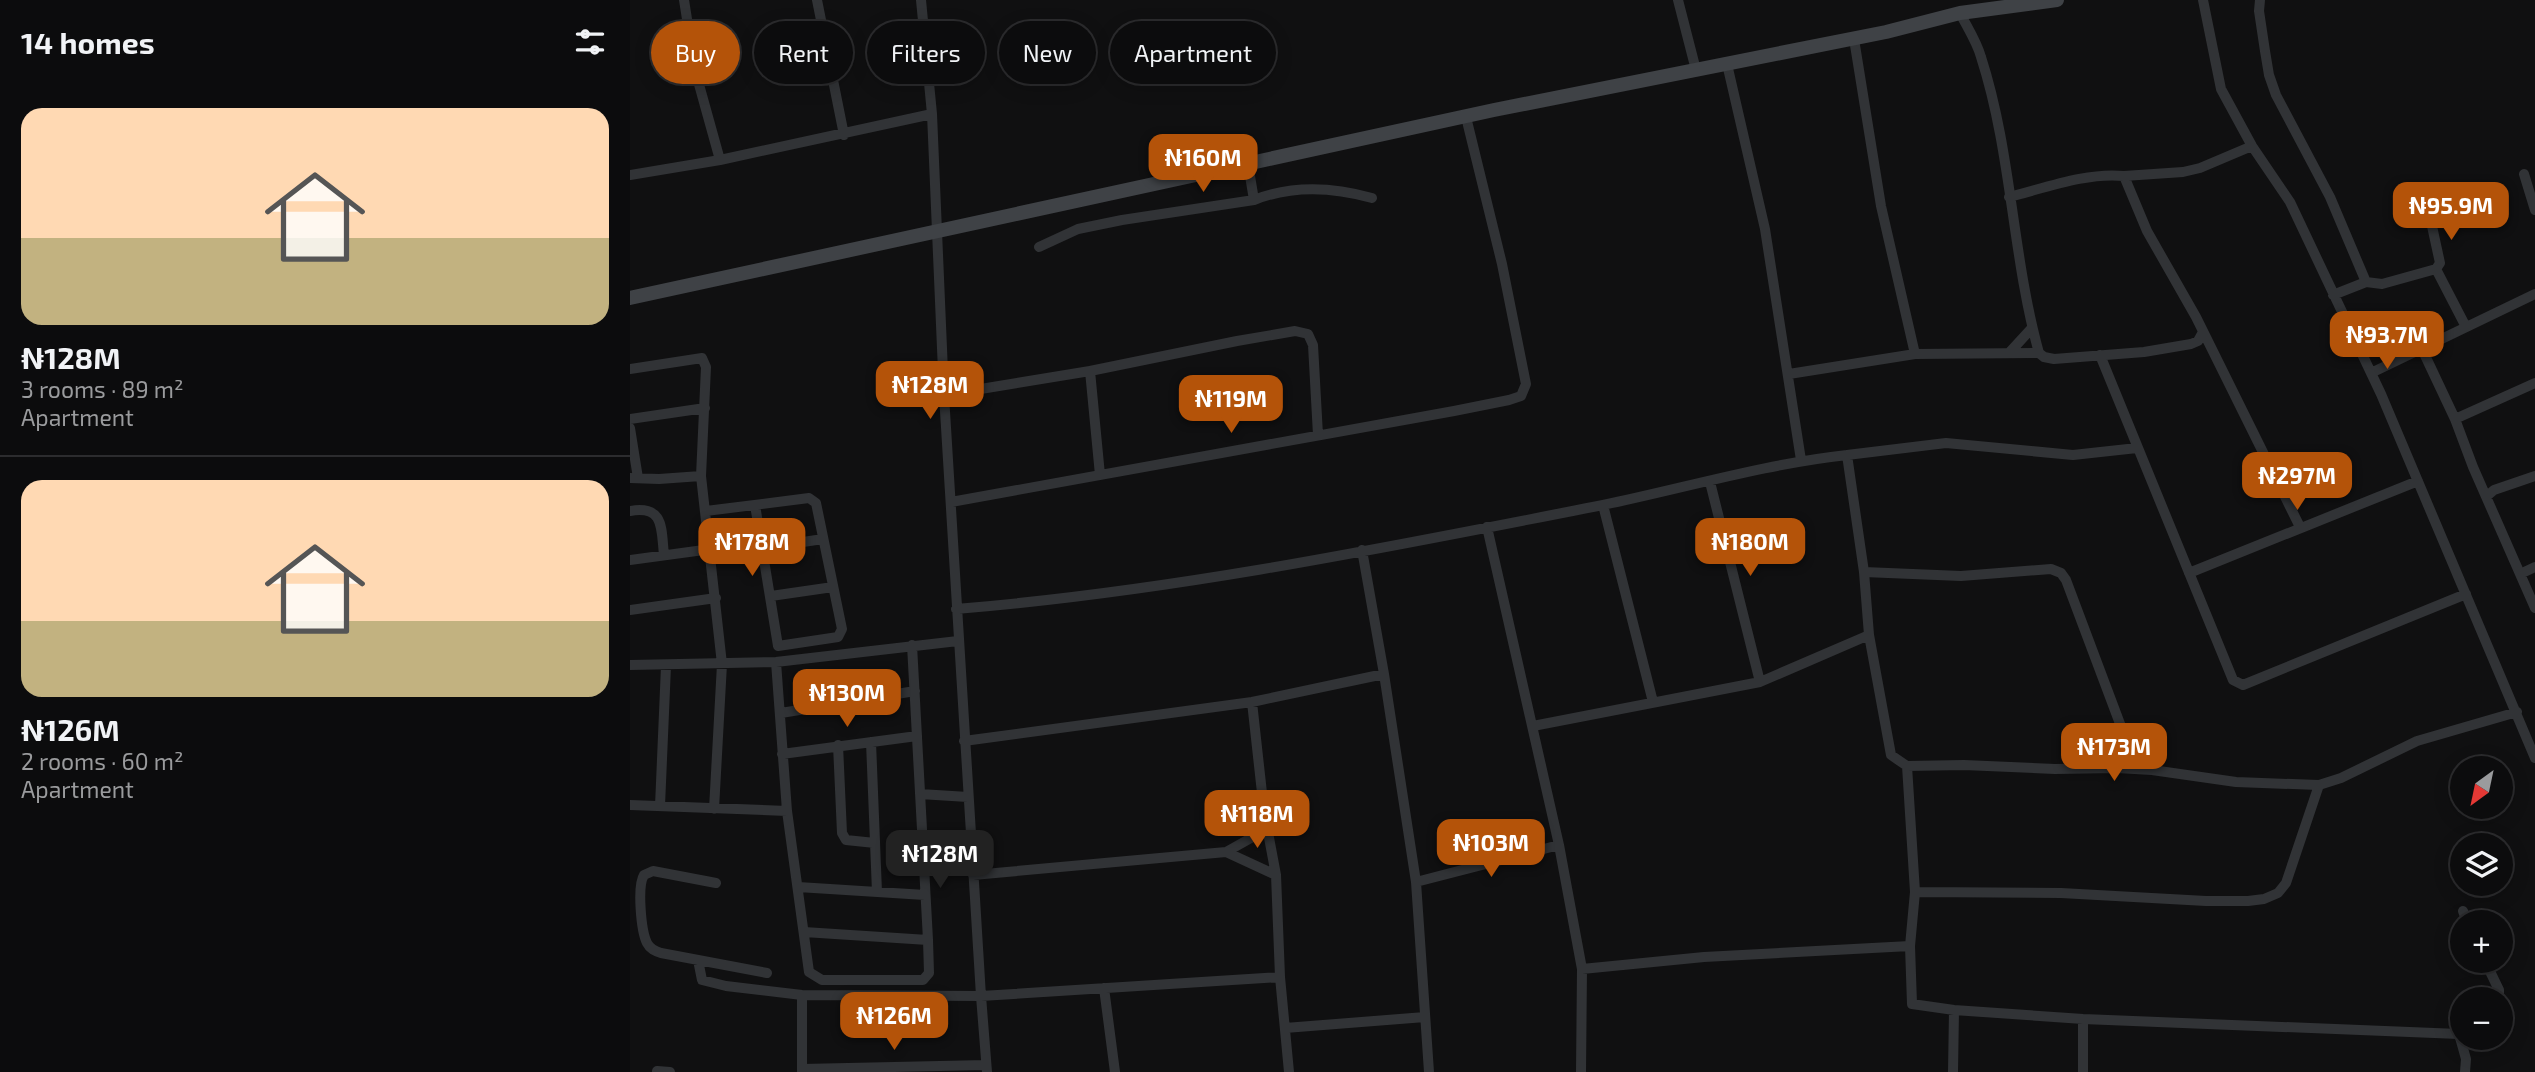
<!DOCTYPE html>
<meta charset="utf-8">
<style>
body{margin:0;font-family:"Exo 2",sans-serif;background:#1a1a1b;color:#f1f3f6;height:100vh;display:flex;flex-direction:column;font-size:26px;white-space:nowrap}
*{box-sizing:border-box;margin:0}
p{font-size:23px;color:#9a9b9d}
.icon{flex:none;width:38px;height:38px;fill:none;stroke:currentColor;stroke-width:2;stroke-linecap:round;stroke-linejoin:round}
.map{position:relative;flex:1;overflow:hidden}
.drawer{display:flex;flex-direction:column;background:#0c0c0d;width:630px}
.drawer>*{flex:none}
.banner{position:absolute;left:21px;top:21px;width:665px;height:63px;display:flex;gap:14px}
.needle{width:46px;rotate:213deg}
.buttons{position:absolute;left:1820px;top:756px;display:grid;gap:14px}
.buttons a{display:grid;place-items:center;width:63px;height:63px;border-radius:50%;background:#0c0c0d;box-shadow:0 4px 18px #0003,0 0 0 2px #2c2c2e;font-size:35px}
.price{position:absolute;translate:-50% -60px;padding:0 16px;border-radius:14px;background:#b45309;color:#fff;font-size:23px;line-height:46px;filter:drop-shadow(0 2px 4px #0008)}
.price::after{content:'';position:absolute;left:50%;top:42px;width:21px;height:16px;margin-left:-10px;background:inherit;clip-path:polygon(0 0,100% 0,50% 100%)}
.price.active{background:#222;color:#fff}
ul{padding:0;list-style:none}
li{display:grid;align-content:center;gap:14px;height:371px;padding:0 21px}
li+li{border-top:2px solid #2c2c2e}
li span{display:grid;place-items:center;height:217px;border-radius:21px;color:#555}
li>.icon{margin-inline-start:auto}
span .icon{width:126px;height:126px;fill:#fffc;stroke-width:1}
li b{font-size:30px}
h2{display:flex;justify-content:space-between;align-items:center;height:84px;padding:0 21px;font-size:30px}
.tag{padding:0 24px;border-radius:32px;background:#0c0c0d;box-shadow:0 4px 18px #0003,0 0 0 2px #2c2c2e;font-size:24px;line-height:63px}
.tag.active{background:#b45309;color:#fff}
main{display:flex;flex:1;min-height:0}
.map>svg:first-child{display:block}
.lines{fill:none;stroke-linecap:round;stroke-linejoin:round}
.street{stroke:#313336;stroke-width:10}
.secondary{stroke:#3f4246;stroke-width:14}
</style>
<main>
<section class="drawer">
<h2>14 homes<svg class="icon" aria-label="filters" viewBox="0 0 24 24"><path d="M4 7h16M4 17h16"/><circle cx="9" cy="7" r="2"/><circle cx="15" cy="17" r="2"/></svg></h2>
<ul>
<li><span style="background:linear-gradient(#ffd9b3 60%,#c2b280 0)"><svg class="icon" aria-label="home" viewBox="0 0 24 24"><path d="M3 11l9-7 9 7M6 9v11h12V9"/></svg></span><div><b>₦128M</b><p>3 rooms · 89 m²</p><p>Apartment</p></div></li>
<li><span style="background:linear-gradient(#ffd9b3 65%,#c2b280 0)"><svg class="icon" aria-label="home" viewBox="0 0 24 24"><path d="M3 11l9-7 9 7M6 9v11h12V9"/></svg></span><div><b>₦126M</b><p>2 rooms · 60 m²</p><p>Apartment</p></div></li>
</ul>
</section>
<div class="map">
<svg width="1905" height="1072" viewBox="0 0 1905 1072">
<rect width="100%" height="100%" fill="#101011"/>
<g class="lines">
<path class="street" d="M54,0L65,70L90,160
M187,0L214,135
M1048,0L1066,70
M1573,0L1591,89L1622,146L1660,202L1751,394L1905,758
M1630,0L1629,11L1635,51L1639,75L1646,95L1700,197L1736,282L1752,284L1806,269L1836,327
M1330,13C1337,27 1347,42 1351,57C1382,153 1382,256 1409,353
M1224,39L1251,206L1285,354
M1097,64L1135,229L1171,460
M618,164L624,200
M1894,174L1905,210
M0,175L90,160L302,114
M1494,176L1553,172L1570,168L1622,146
M1379,197C1415,188 1457,172 1494,176L1517,231L1566,317L1670,527
M1797,203L1810,263L1806,269
M409,247L448,229L492,220L624,200C662,185 703,187 742,198
M1703,295L1736,282
M1792,349L1825,419L1843,467L1905,608
M1379,353L1402,328
M1470,355L1603,680L1613,685L1836,594
M0,369L72,358L76,367L71,476L92,664L84,809
M1741,373L1905,294
M1159,374L1285,354L1409,353L1414,357L1424,359L1514,352L1561,344L1568,341L1573,332
M314,395L460,371
M0,419L75,408
M1825,419L1905,383
M0,428L8,478
M1217,455L1316,443L1443,455L1507,448
M470,475L460,371L607,341L665,331L678,334L683,345L688,435
M0,478L29,479L71,476
M1080,482L1130,682
M1857,496L1864,490L1905,476
M321,502L824,411L879,400L891,396L896,384L872,264L836,117
M973,505L1023,702
M0,511C35,505 31,529 34,555
M76,511L179,498L186,503L212,629L208,637L148,646L125,505
M857,527L929,845L952,969L951,1072
M133,548L193,539
M732,550L754,674L786,882L799,1072
M0,560L81,549
M1234,572L1331,576L1421,569L1431,573L1436,580L1507,769
M1559,573L1788,481
M1890,574L1905,567
M141,596L203,587
M326,609C544,591 759,547 973,505C1055,488 1135,464 1217,455L1234,572L1239,635L1261,755L1277,766L1285,892L1280,946
M0,610L86,598
M146,662L157,811L179,972L192,980H293L299,973L298,940L282,645
M0,665L146,662L328,641
M622,702L634,811L646,875L650,977L659,1072
M151,713L285,691
M903,726L1130,682L1239,635
M334,741L622,702L754,674
M241,742L247,892
M208,745L212,833L216,840L245,843
M152,754L287,736
M1277,766L1334,765L1425,769L1487,768L1522,770L1606,782L1689,785
M290,794L338,797
M0,805L157,811
M30,806L36,666
M596,852L646,875
M343,875L596,852L637,829
M786,882L929,845
M86,883L23,871L14,875C7,886 11,931 17,943C20,949 25,951 31,953L137,973
M168,887L295,895
M1285,892L1431,893L1576,901H1618L1634,899L1648,893L1656,883L1689,785L1711,778L1787,741L1887,712
M1833,911L1837,922
M174,932L298,940
M68,960L72,980L96,986L172,995L351,996L314,395L302,114L291,0
M1855,961L1869,990V999
M952,969L1074,957L1280,946L1282,1004L1324,1010L1453,1019L1829,1034L1836,1059L1835,1072
M474,988L485,1072
M172,995V1072
M655,1028L795,1017
M172,1069L356,1065
M27,1071L40,1072
M357,1072L351,996L650,977
M1323,1072L1324,1010
M1453,1072V1019"/>
<path class="secondary" d="M0,298L864,110L1256,32L1330,13L1427,0"/>
</g>
</svg>
<div class="buttons">
<a><svg class="needle" viewBox="-14 -14 28 28"><path d="M0-13l5 13h-10z" fill="#e53935"/><path d="M0 13l5-13h-10z" fill="#9a9b9d"/></svg></a>
<a><svg class="icon" aria-label="layers" viewBox="0 0 24 24"><path d="M12 4l9 5-9 5-9-5zM3 14l9 5 9-5"/></svg></a>
<a>+</a>
<a>−</a>
</div>
<b class="price" style="left:573px;top:194px">₦160M</b>
<b class="price" style="left:1821px;top:242px">₦95.9M</b>
<b class="price" style="left:1757px;top:371px">₦93.7M</b>
<b class="price" style="left:300px;top:421px">₦128M</b>
<b class="price" style="left:601px;top:435px">₦119M</b>
<b class="price" style="left:1667px;top:512px">₦297M</b>
<b class="price" style="left:122px;top:578px">₦178M</b>
<b class="price" style="left:1120px;top:578px">₦180M</b>
<b class="price" style="left:217px;top:729px">₦130M</b>
<b class="price" style="left:1484px;top:783px">₦173M</b>
<b class="price" style="left:627px;top:850px">₦118M</b>
<b class="price" style="left:861px;top:879px">₦103M</b>
<b class="price active" style="left:310px;top:890px">₦128M</b>
<b class="price" style="left:264px;top:1052px">₦126M</b>
<div class="banner">
<a class="tag active">Buy</a>
<a class="tag">Rent</a>
<a class="tag">Filters</a>
<a class="tag">New</a>
<a class="tag">Apartment</a>
</div>
</div>
</main>
